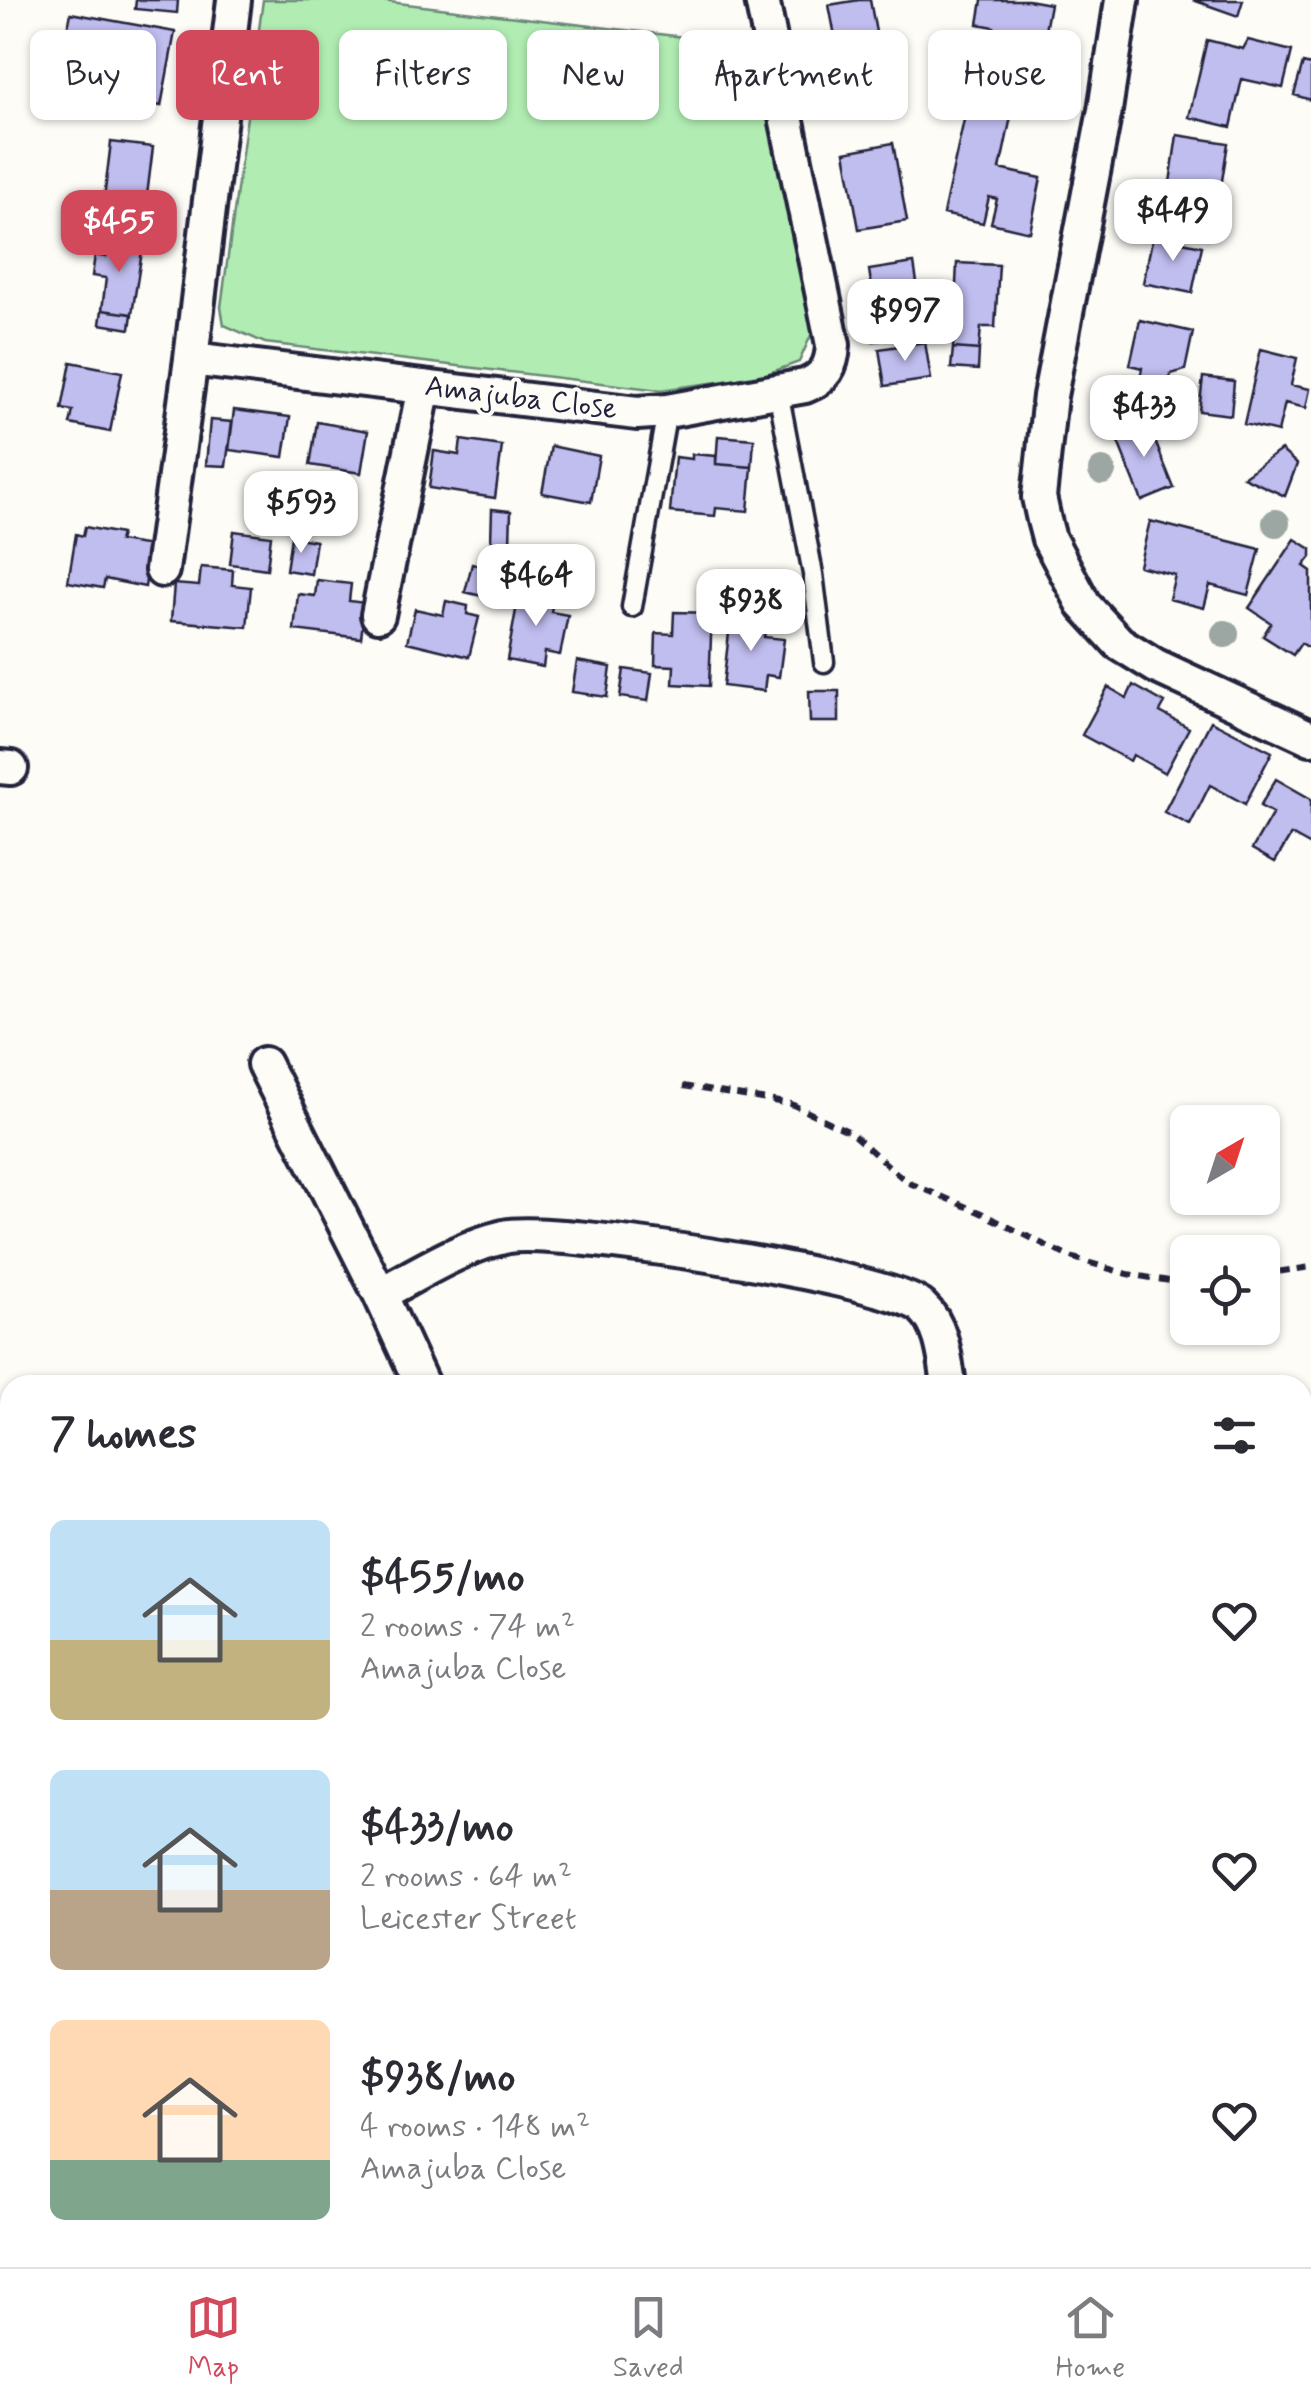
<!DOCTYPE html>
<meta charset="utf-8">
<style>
body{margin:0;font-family:Mynerve,sans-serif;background:#f7f7f7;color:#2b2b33;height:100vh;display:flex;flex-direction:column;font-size:38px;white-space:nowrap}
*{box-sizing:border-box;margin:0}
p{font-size:32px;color:#7c7c81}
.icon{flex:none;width:55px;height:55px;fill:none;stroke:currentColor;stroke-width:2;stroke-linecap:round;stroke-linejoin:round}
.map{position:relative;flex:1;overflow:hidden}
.drawer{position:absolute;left:0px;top:1375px;width:1312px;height:892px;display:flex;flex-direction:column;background:#fff;border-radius:30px 30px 0 0;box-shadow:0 2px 8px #0004}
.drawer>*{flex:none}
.guide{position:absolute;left:30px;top:30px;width:1252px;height:90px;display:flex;gap:20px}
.needle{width:65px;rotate:39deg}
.fabs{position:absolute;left:1170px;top:1105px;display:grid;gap:20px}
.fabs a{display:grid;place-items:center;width:110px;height:110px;border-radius:15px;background:#fff;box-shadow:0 2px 8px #0004;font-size:50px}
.price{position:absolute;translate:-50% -85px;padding:0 22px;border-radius:20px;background:#fff;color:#222;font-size:32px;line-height:65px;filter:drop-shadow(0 2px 5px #0008)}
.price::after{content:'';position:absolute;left:50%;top:60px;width:30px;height:22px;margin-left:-15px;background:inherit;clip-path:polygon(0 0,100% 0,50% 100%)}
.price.active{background:#d1495b;color:#fff}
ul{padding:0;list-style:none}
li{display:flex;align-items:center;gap:30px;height:250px;padding:0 50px}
li span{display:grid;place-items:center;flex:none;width:280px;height:200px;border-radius:15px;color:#555}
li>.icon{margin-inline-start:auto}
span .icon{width:120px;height:120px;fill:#fffc;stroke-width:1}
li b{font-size:42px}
h2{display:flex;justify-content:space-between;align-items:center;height:120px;padding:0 50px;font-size:42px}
.pill{padding:0 35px;border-radius:15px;background:#fff;box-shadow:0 2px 8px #0004;font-size:35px;line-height:90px}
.pill.active{background:#d1495b;color:#fff}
.dock{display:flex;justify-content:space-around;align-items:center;height:140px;border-top:2px solid #e1e1e2;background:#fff;font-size:28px;color:#7c7c81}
.dock a{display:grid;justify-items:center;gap:5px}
.dock .active{color:#d1495b}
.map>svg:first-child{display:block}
.green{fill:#b1edb3;stroke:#6a8877;stroke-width:2.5}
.building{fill:#c0bdef;stroke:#22223b;stroke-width:2.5}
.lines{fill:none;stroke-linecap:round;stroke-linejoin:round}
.service-casing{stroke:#22223b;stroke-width:25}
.minor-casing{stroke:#22223b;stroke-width:40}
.tertiary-casing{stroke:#22223b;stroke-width:50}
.path{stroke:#22223b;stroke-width:6;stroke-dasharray:10 8;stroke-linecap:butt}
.service{stroke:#fdfcf7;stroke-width:18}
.minor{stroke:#fdfcf7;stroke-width:32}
.tertiary{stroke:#fdfcf7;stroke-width:42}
.tree{fill:#9ca6a3}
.labels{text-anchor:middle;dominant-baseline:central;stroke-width:8;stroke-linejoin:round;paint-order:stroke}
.street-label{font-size:30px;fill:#22223b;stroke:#fdfcf7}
</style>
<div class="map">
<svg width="1311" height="2267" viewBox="0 0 1311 2267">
<rect width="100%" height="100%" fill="#fdfcf7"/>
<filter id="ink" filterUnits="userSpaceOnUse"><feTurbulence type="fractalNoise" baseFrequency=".01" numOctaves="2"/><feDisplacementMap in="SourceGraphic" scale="20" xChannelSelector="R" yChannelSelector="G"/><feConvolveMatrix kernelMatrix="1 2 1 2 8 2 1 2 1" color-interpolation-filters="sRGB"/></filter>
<g filter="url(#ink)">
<path class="green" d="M263,0H373L750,45L816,324L799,362L761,376L660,390L265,343L224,325L221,307Z"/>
<path class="building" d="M136,0H178L177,13L135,9Z
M859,0H870L881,59L849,65L847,57L830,60L827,38L835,36L829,5Z
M982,0H1028L1050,4L1044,36L1034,34L1032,45L1046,47L1040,78L1022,75L1020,88L984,81L994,27L978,24Z
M1193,0H1243L1238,16Z
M71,13L175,32L161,106L114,98L121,59L64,47Z
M1207,40L1243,49L1248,40L1292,51L1283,88L1242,79L1231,127L1189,117Z
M1303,63L1311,65V100L1294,95Z
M968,102L1012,112L1000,169L1041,178L1030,232L991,223L997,199L989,197L983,223L943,214Z
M1177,135L1228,143L1216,218L1166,210Z
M111,142L153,147L143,228L101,223Z
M893,143L907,221L859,229L845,152Z
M1153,236L1202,246L1192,293L1143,283Z
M109,240L143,245L132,314L102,310L106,278L92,276L95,255L106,257Z
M914,263L925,334L873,341L868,310L875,309L869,270Z
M957,263L999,265L995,327H981L979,350L953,348Z
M102,310L132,314L130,329L100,324Z
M1140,320L1193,332L1185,370L1171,374L1167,391L1139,385L1142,368L1130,365Z
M925,342L931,379L885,386L879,349Z
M953,348L979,350L978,370L951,368Z
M1261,349L1297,358L1291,385L1310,389L1306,408L1285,403L1278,432L1244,424Z
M71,362L122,372L110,432L70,424L73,411L62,409Z
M1203,377L1234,381L1231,415L1199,411Z
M234,410L290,417L284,457L229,450Z
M1146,419L1174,488L1142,501L1114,432Z
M210,420L232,422L226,466L206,465Z
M317,422L368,431L361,473L310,465Z
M718,436L754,439L752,467L716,464Z
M461,440L502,446L495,498L429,488L434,451L459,455Z
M551,446L599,456L591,502L542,493Z
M1281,450L1297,464L1285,496L1243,477Z
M692,454L716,456V464L752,467L748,511L716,508L715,516L670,512L675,457L692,459Z
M492,509L511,511L510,543L491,541Z
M1150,521L1260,549L1248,595L1210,585L1204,608L1169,599L1175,575L1139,566Z
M85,527L121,534L119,541L151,546L145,587L105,579L103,588L68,582L76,534L83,536Z
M234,531L271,536L267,569L230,564Z
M291,537L316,541L311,574L286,570Z
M1295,539L1311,549V557L1304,566L1311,571V649L1301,643L1293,655L1263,636L1271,623L1249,608Z
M472,564L500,571L494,599L465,592Z
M201,567L233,570L232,585L251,587L247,627L171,621L174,584L199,586Z
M317,580L351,584L349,601L365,603L361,638L294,630L298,594L315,596Z
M520,588L554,594L551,612L568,615L560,655L545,652L543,667L507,660Z
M446,601L468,606L467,614L479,617L469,657L407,642L415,609L443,615Z
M674,612L712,613L709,686L673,684L674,666L655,665L656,633L673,634Z
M731,615L767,619L764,637L784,639L779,677L766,675L764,691L723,686Z
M577,661L611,667L607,697L572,692Z
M624,669L652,673L648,701L620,697Z
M1133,685L1165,703L1160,712L1189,728L1165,773L1133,755L1130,761L1082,735L1108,687L1127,698Z
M809,691H839V722H810Z
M1211,721L1272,752L1245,804L1210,785L1190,825L1164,812Z
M1276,779L1311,799V846L1291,835L1275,862L1252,849L1273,813L1260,806Z"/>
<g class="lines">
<g class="service-casing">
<path id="service" d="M778,391L813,574L824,662
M632,607L667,411
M0,1523L10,1531"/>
</g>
<g class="minor-casing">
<path id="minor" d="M234,0L191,359L637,413L667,411L805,386C825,378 832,366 833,345L762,0
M1122,0L1105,110L1050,396L1039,497L1044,520L1049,539L1084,605L1119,643L1156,666L1311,738
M162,570L191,359
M378,615L424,387
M0,767L11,768
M264,1064L380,1294L422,1385
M380,1294C420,1273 460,1247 504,1237C550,1225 890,1278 922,1307C943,1326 945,1360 949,1385
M1311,1897V1928
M1302,2146L1311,2149
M1163,2258L1165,2267"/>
</g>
<g class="tertiary-casing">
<path id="tertiary" d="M0,1442L10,1448
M639,2258L643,2267"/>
</g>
<path class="path" d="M683,1086L791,1104L850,1132L907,1182L979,1212L1067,1256L1127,1274L1188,1284
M1262,1274L1311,1267"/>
<use href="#service" class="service"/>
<use href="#minor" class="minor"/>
<use href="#tertiary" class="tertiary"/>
</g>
<g class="tree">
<circle cx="1102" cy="471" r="14"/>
<circle cx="1276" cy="523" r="14"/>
<circle cx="735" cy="590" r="14"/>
<circle cx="1225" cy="634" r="14"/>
</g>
</g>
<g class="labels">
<g class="street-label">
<text transform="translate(521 398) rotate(7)">Amajuba Close</text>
</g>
</g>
</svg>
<div class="fabs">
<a><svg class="needle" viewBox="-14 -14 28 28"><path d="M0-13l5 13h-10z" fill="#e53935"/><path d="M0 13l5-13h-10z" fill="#7c7c81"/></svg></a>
<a><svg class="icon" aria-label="locate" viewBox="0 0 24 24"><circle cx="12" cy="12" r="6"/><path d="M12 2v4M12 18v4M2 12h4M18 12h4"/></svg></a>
</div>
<b class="price" style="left:1173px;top:264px">$449</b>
<b class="price active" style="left:119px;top:275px">$455</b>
<b class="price" style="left:905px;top:364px">$997</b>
<b class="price" style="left:1144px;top:460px">$433</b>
<b class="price" style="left:301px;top:556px">$593</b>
<b class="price" style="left:536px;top:629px">$464</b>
<b class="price" style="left:751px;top:654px">$938</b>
<div class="guide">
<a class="pill">Buy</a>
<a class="pill active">Rent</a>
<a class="pill">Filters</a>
<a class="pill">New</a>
<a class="pill">Apartment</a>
<a class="pill">House</a>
</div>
<section class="drawer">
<h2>7 homes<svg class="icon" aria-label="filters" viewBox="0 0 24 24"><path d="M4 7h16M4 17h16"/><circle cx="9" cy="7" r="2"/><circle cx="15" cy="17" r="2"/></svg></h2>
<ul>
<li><span style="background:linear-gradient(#bfe0f5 60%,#c2b280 0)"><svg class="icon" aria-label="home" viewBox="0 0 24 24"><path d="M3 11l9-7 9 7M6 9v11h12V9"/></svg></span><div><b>$455/mo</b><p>2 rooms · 74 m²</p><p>Amajuba Close</p></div><svg class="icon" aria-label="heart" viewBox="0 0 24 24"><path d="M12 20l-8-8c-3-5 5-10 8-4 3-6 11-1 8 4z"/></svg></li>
<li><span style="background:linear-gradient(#bfe0f5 60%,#b9a48a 0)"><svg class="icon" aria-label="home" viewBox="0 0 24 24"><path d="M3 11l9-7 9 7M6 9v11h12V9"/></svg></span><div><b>$433/mo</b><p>2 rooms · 64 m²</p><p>Leicester Street</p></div><svg class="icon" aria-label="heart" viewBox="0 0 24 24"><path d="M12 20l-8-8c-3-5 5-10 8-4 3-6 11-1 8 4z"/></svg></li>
<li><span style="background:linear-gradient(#ffd9b3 70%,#7fa58c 0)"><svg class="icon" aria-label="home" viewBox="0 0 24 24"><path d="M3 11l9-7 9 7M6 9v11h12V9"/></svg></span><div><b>$938/mo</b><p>4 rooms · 148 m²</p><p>Amajuba Close</p></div><svg class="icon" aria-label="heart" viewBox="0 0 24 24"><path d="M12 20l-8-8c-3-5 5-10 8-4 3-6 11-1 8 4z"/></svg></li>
</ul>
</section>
</div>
<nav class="dock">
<a class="active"><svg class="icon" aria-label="map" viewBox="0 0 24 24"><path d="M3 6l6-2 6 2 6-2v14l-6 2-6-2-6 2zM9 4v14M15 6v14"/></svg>Map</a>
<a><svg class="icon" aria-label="saved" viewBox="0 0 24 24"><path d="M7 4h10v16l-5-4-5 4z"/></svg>Saved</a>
<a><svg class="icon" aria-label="home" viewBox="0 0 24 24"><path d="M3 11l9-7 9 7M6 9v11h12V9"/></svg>Home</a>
</nav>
